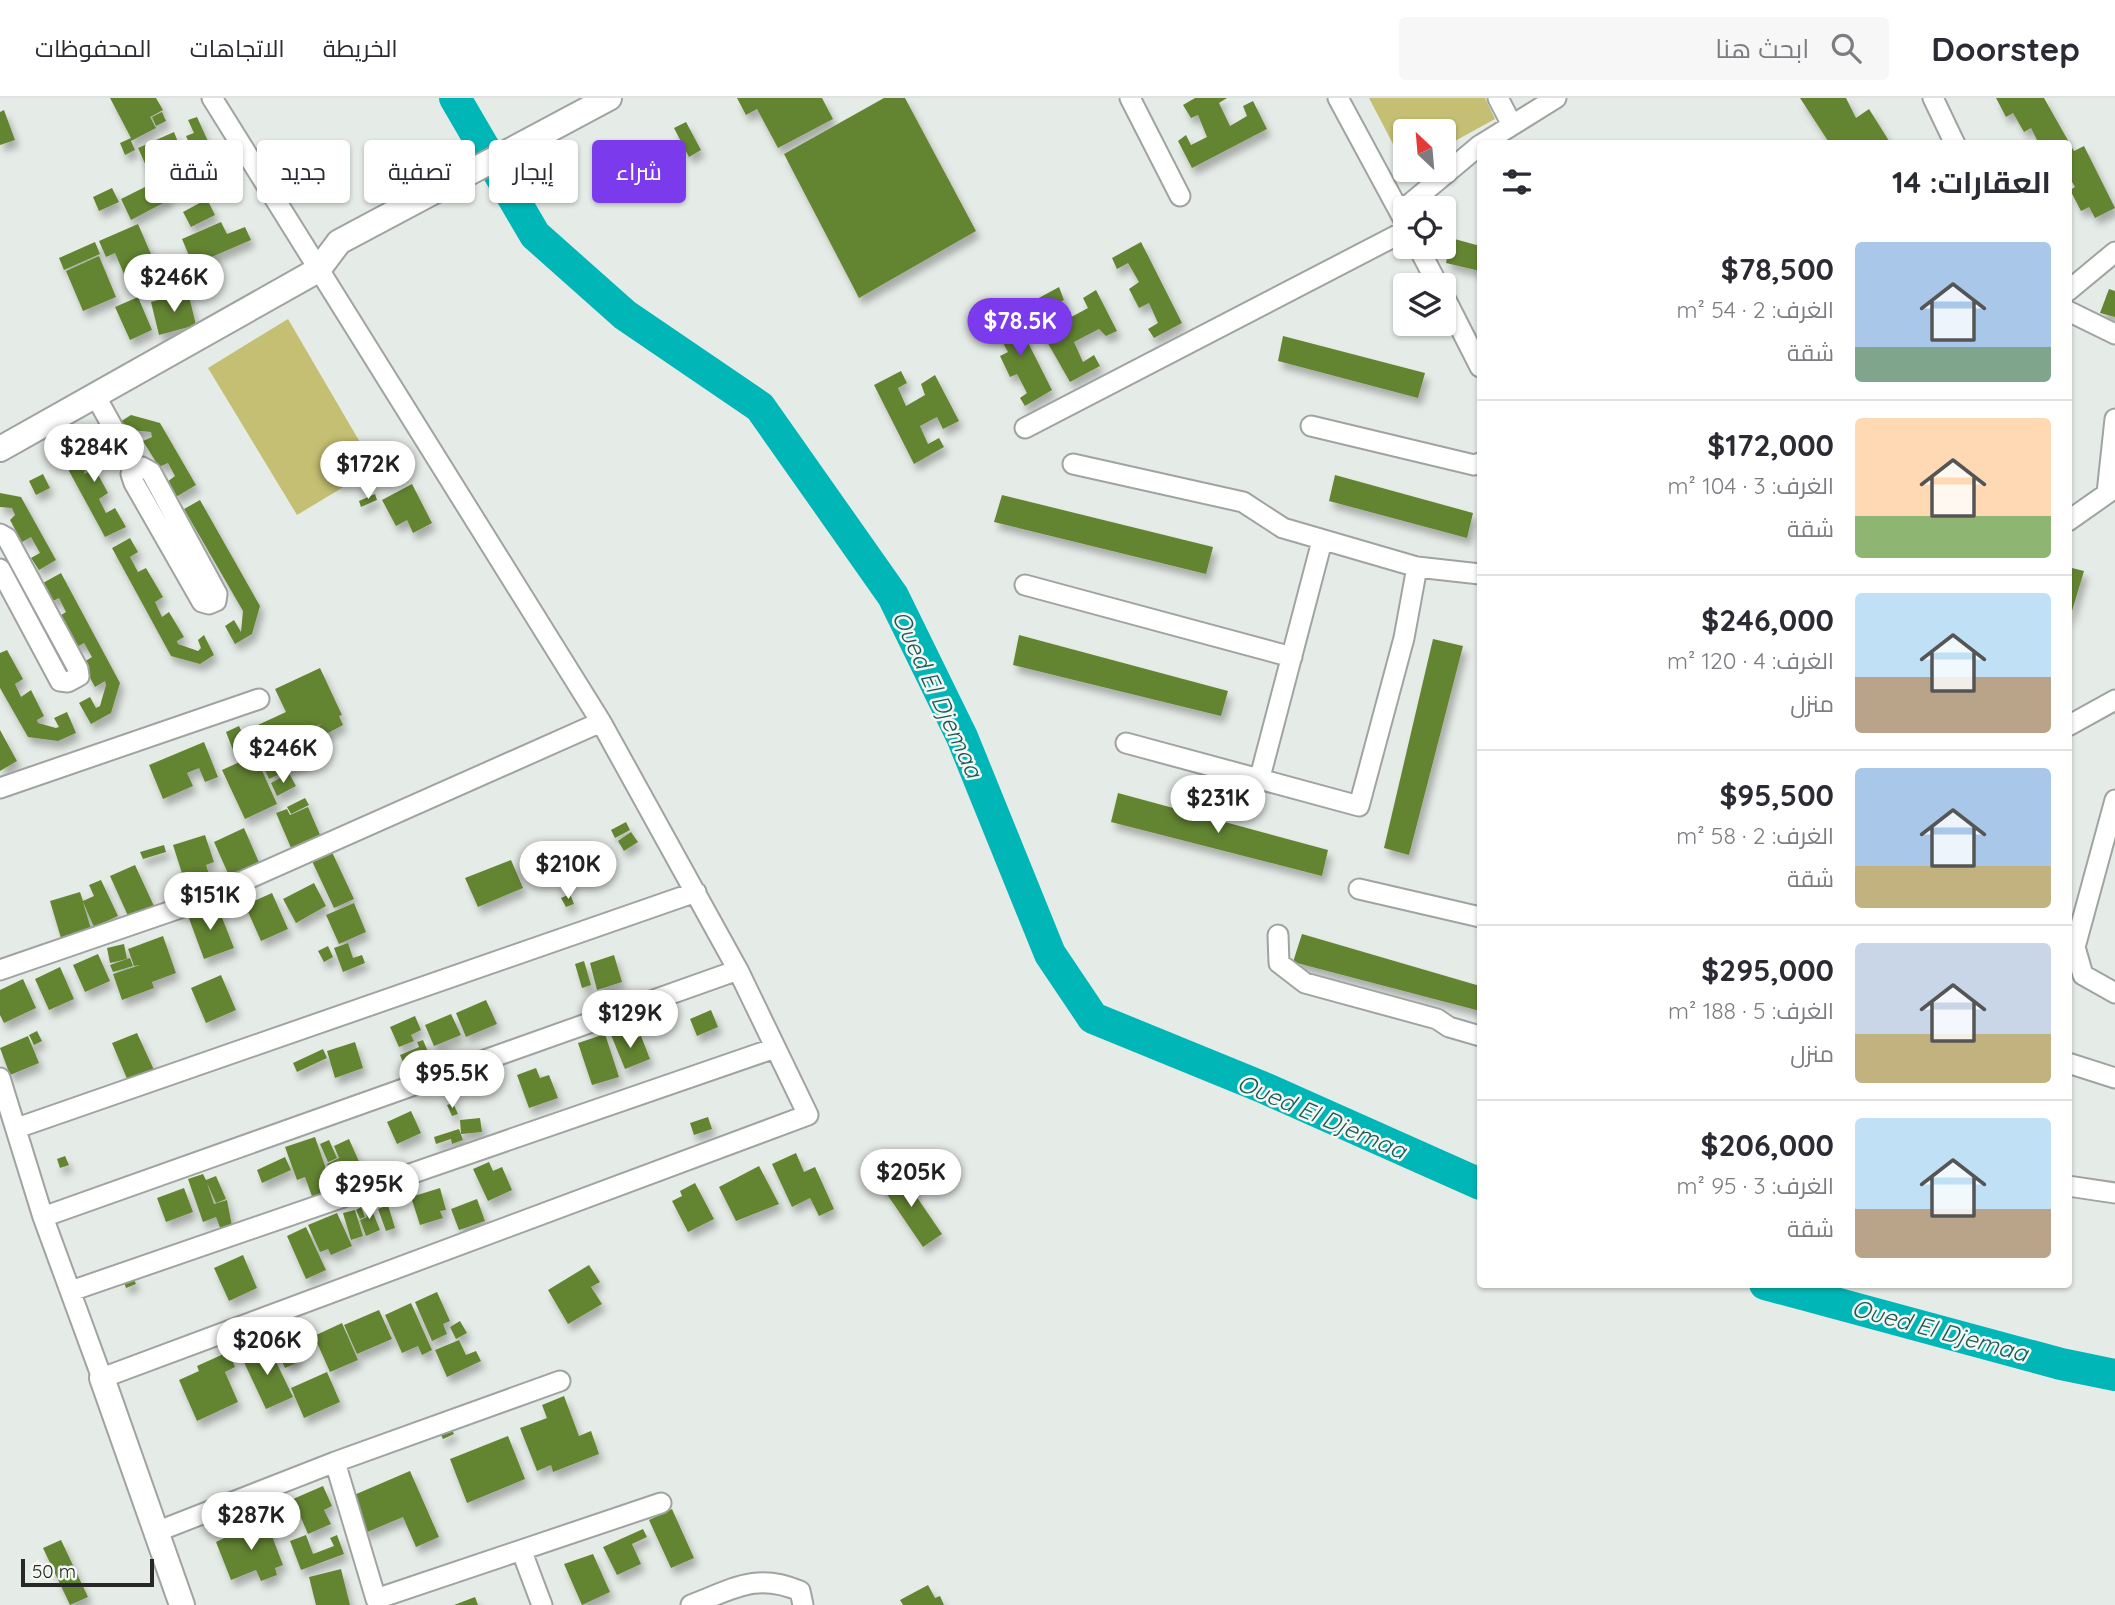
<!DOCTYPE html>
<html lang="ar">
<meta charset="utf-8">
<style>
body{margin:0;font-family:Quicksand,Cairo,sans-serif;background:#f7f7f7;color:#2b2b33;direction:rtl;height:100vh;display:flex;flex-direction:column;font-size:26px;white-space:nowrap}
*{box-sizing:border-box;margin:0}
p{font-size:23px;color:#7c7c81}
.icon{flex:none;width:38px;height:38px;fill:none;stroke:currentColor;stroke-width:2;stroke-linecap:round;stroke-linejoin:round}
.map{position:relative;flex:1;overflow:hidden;direction:ltr}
.details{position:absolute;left:1477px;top:42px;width:595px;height:1148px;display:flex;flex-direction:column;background:#fff;border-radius:7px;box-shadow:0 2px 5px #0004;direction:rtl}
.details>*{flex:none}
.banner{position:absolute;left:21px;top:42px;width:665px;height:63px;direction:rtl;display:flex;gap:14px}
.needle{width:46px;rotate:334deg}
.fabs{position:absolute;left:1393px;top:21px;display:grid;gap:14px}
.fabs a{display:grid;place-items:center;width:63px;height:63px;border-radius:7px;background:#fff;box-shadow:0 2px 5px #0004;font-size:35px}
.scale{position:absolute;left:21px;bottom:18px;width:133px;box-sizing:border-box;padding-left:7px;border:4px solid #262827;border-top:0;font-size:19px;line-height:24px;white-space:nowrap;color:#262827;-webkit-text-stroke:5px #f3f8f3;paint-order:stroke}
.price{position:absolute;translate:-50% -60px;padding:0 16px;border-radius:24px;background:#fff;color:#222;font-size:23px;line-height:46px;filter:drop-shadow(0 2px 4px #0008)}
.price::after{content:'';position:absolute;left:50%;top:42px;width:21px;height:16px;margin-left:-10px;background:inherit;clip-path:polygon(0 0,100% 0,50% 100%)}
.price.active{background:#7c3aed;color:#fff}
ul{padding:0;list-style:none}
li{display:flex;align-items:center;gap:21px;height:175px;padding:0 21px}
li+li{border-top:2px solid #e1e1e2}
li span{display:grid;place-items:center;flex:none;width:196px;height:140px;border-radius:7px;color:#555}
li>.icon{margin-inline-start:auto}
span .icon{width:84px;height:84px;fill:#fffc;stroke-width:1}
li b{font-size:30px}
h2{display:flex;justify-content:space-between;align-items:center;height:84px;padding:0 21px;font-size:30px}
.chip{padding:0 24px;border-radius:7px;background:#fff;box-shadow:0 2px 5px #0004;font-size:24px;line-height:63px}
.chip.active{background:#7c3aed;color:#fff}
header{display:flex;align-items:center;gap:42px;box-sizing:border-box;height:98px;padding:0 35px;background:#fff;border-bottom:2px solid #e1e1e2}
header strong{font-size:33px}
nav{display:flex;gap:38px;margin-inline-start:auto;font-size:24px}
.search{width:490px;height:63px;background:#f7f7f7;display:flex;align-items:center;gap:18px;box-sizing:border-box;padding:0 24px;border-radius:7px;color:#7c7c81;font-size:26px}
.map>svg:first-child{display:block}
.green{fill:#c4bf72}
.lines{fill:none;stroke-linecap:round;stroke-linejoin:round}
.river{stroke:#01b6b7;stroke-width:32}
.building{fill:#648530;filter:url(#shadow)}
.minor-casing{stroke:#9fa4a0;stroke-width:23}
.tertiary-casing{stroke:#9fa4a0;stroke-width:28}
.minor{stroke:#fff;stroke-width:19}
.tertiary{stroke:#fff;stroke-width:24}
.labels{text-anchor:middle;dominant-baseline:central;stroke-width:5;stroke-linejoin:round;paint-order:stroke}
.water-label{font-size:24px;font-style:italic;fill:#1e5959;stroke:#f3f8f3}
</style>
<header>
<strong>Doorstep</strong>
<div class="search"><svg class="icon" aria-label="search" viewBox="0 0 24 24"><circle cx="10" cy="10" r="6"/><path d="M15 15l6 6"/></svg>ابحث هنا</div>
<nav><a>الخريطة</a><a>الاتجاهات</a><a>المحفوظات</a></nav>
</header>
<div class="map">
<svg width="2115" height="1507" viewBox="0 0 2115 1507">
<defs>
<filter id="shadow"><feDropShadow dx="4" dy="7" stdDeviation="3.5" flood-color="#0004"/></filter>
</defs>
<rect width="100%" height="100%" fill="#e5ebe6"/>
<path class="green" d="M1369,0H1485L1495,21L1444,49V33H1405V69Z
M288,221L375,370L297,417L208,270Z"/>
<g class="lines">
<path class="river" d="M455,0L535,137L625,217L760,309L893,498L962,639L1050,856L1093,920L1262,989L1480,1086
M1765,1186L2061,1266L2115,1277"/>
</g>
<path class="building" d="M110,0H156L163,12L150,19L156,30L131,43L135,52L125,57L120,45L131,40Z
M737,0H822L833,21L778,50L757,11L746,17Z
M884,0H905L976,133L859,200L784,56Z
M1195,0H1227L1219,5L1230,28L1247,18L1243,8L1253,3L1267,31L1192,70L1178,43L1186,37L1191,47L1207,39L1198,17L1191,20L1183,7Z
M1800,0H1846L1856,20L1869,11L1891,46H1830Z
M1996,0H2044L2074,53L2084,48L2115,110L2095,120L2089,109L2081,113L2070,92L2075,89L2068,77V46H2031L2037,42L2031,30L2024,34L2013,15L2006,19Z
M4,12L15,42L0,47V14Z
M162,14L166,23L156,28L152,19Z
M197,19L221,72L204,80L186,38L194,35L188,22Z
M686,24L701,52L689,59L674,30Z
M174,34L178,44L184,42L192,60L151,79L138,50Z
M161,81L171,101L131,122L121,101Z
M112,90L119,104L99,113L93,99Z
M207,101L215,117L191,129L183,114Z
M221,124L227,136L245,129L251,142L193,167L182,141Z
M138,126L154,163L124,176L115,155L106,159L99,143Z
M1451,140L1480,148V173L1446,165Z
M95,144L100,156L64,172L59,160Z
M1141,144L1182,225L1154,240L1148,231L1158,225L1149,205L1139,210L1129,191L1139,184L1128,165L1117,171L1112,160Z
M99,158L116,199L83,213L66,173Z
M1059,189L1064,202L1054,207L1062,224L1088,210L1083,200L1096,192L1117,233L1106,238L1099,231L1074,244L1083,264L1094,257L1100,268L1070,284L1026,207Z
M2109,191L2115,193V219L2100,215Z
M188,194L196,227L159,237L151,204Z
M138,199L152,232L130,242L115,209Z
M1012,213L1052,292L1025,308L1020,300L1027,295L1017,276L1010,279L1000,258L1008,254L998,236L990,240L986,228Z
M1283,238L1425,275L1418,300L1278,263Z
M901,273L907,285L898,290L906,308L925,297L921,286L935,277L959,323L943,331L937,319L920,328L928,346L939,340L944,349L914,366L874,287Z
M131,317L160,325L196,387L176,399L167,384L175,378L168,365L159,369L143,343L152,339L151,334L131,332L128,334L133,342L125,346L115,327Z
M96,333L107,354L98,360L93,354L88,356L84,376L95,371L108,395L99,401L106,415L115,410L126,429L105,439L69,373L77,345Z
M43,376L50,390L36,397L29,383Z
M1335,377L1473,415L1467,440L1329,403Z
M412,386L432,425L413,435L407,422L396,428L382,402Z
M0,395L21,399L56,462L39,472L31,460L40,455L31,439L22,444L10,422L15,417L12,410L0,409Z
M375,396L377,402L361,409L359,403Z
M1002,397L1213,449L1206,476L994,424Z
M200,402L260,508L252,536L235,546L225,528L234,522L241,534L243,513L184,411Z
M130,440L138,454L130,459L138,474L146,470L163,499L155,504L162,519L169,514L184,539L177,543L178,546L198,553L201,550L198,542L204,537L214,557L200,566L171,558L112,450Z
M2068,469L2084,473L2069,523H2068Z
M61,475L120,585L111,615L91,626L79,605L90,599L96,610L100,608L106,587L105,583L95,589L82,565L92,559L84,545L75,550L58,519L66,514L59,500L51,504L41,486Z
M1019,537L1228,593L1221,618L1013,567Z
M1433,541L1463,548L1409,757L1384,750Z
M7,552L23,581L15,586L21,599L31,592L44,618L37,622L38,625L56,630L59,629L54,620L67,614L76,635L58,643L28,639L0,590V555Z
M320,570L342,617L339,618L343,627L313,643L308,634L323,625L297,637L308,663L269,681L247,632L286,614L275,591Z
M239,628L247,646L233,652L226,634Z
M0,632L17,663L0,673Z
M204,644L218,679L205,684L199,670L187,675L193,688L163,701L149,667Z
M255,657L277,706L245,721L222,672Z
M289,675L296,688L277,698L271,685Z
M1118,695L1328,752L1322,778L1111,724Z
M305,700L309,707L291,716L287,709Z
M308,709L321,739L292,752L276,715L287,711L290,717Z
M626,724L630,732L615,740L611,732Z
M244,730L261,769L231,782L214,744Z
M631,734L638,744L624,753L618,743Z
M205,737L214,764L206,767L212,786L188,794L173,747Z
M164,747L166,754L143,761L140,754Z
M532,749L536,758L528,761L525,753Z
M331,752L354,801L334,810L311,761Z
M511,762L523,790L478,809L465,780Z
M135,767L154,808L129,820L110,778Z
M101,782L118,818L94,829L83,804L91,831L61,840L50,803L80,794L83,803L94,798L89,787Z
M314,785L326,808L296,825L283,801Z
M272,795L288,831L261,843L245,807Z
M570,796L574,806L566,809L561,800Z
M354,805L366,834L339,846L326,817Z
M206,808L209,816L219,812L234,850L204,861L187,815Z
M1302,836L1480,888V913L1293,864Z
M163,838L176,875L152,884L154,890L122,902L113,876L140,867L134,868L128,851Z
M348,845L353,860L362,857L365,865L343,874L334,850Z
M124,846L127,861L110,865L107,850Z
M328,848L333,859L324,864L318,853Z
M98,856L110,883L85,894L73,867Z
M614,857L622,884L597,892L590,865Z
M130,860L133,868L113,874L110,867Z
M584,863L591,887L582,890L575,866Z
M60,869L74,901L49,912L35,881Z
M221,877L236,912L206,925L191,890Z
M23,881L36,910L4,925L0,917V892Z
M486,902L497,926L466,939L456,915Z
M711,912L718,929L697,938L690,921Z
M451,916L461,937L434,948L425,927Z
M415,918L421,932L411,937L414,943L399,949L390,929Z
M624,932L629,943L641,938L650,961L625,971L611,937Z
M37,933L42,943L34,947L29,937Z
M137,935L154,972L128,983L112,945Z
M605,936L619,979L592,987L578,945Z
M28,938L39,965L10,977L0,950Z
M423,942L435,970L410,981L400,957L419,949L417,944Z
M355,944L363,970L335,980L327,953Z
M323,951L327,960L297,974L293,965Z
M536,970L540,980L549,977L558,1000L529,1010L517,977Z
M453,1005L458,1016L452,1018L447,1007Z
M411,1013L421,1035L397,1046L387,1024Z
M708,1019L712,1031L694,1037L690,1025Z
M480,1020L482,1034L461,1036L460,1022Z
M459,1031L463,1042L452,1046L451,1041L436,1046L434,1039Z
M315,1039L334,1094L313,1101L305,1079L297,1082L285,1049Z
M349,1041L365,1077L337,1090L327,1066L339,1060L334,1048Z
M329,1042L337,1060L328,1064L320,1046Z
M796,1055L804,1074L815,1069L834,1111L819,1118L810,1100L792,1109L772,1066Z
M65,1058L69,1067L60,1070L57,1061Z
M285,1059L291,1072L262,1085L257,1072Z
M912,1061L927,1079L917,1087L902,1069Z
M489,1064L493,1073L502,1069L512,1092L488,1103L473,1071Z
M759,1068L779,1106L736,1123L719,1089Z
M899,1073L942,1136L923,1149L880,1086Z
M203,1076L206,1082L216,1078L226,1101L216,1105L207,1085L214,1106L211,1107L227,1102L232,1128L221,1132L216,1119L203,1124L188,1081Z
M695,1085L714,1121L688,1134L672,1103L682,1098L680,1093Z
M184,1090L193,1114L166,1124L157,1100Z
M440,1090L446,1112L440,1113L443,1120L420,1127L411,1099Z
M477,1101L485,1123L459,1132L451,1111Z
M369,1105L380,1132L366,1138L360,1122L367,1119L363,1108Z
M388,1107L395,1130L386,1133L378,1111Z
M361,1109L365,1119L360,1121L356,1112Z
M355,1112L363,1138L351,1142L343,1115Z
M337,1115L352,1148L331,1157L328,1151L320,1154L308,1127Z
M306,1129L326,1172L306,1181L287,1138Z
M243,1157L257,1190L229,1203L214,1170Z
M589,1167L600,1184L591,1189L602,1206L568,1226L548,1192Z
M132,1177L136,1186L126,1190L123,1181Z
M437,1194L450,1223L443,1226L447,1236L432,1243L415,1204Z
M411,1205L432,1252L422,1257L418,1248L402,1255L385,1217Z
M379,1212L392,1241L357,1256L344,1227Z
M460,1223L467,1235L456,1241L450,1229Z
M342,1225L358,1262L330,1274L314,1238Z
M287,1235L299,1264L285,1270L272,1242Z
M459,1242L466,1257L476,1253L481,1263L447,1279L435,1252Z
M268,1247L293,1299L266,1311L242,1260Z
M228,1254L235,1269L225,1274L238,1304L197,1323L179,1282L199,1273L197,1268Z
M327,1274L340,1304L304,1320L291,1290Z
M564,1298L579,1338L591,1333L599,1356L553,1374L551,1367L537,1373L520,1330L547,1320L542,1307Z
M451,1330L454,1336L443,1341L440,1335Z
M508,1338L525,1381L467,1405L450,1361Z
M410,1373L439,1439L416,1449L403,1419L365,1435L357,1417L362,1415L354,1397Z
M323,1388L332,1408L324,1412L331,1426L308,1436L293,1401Z
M672,1411L694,1460L671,1470L649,1422Z
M265,1420L283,1467L275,1470L277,1477L261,1483L256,1472L231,1482L216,1444Z
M643,1431L647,1439L632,1446L641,1466L617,1477L603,1449Z
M306,1437L313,1456L334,1448L330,1440L337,1437L344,1456L301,1472L290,1443Z
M61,1442L88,1499L70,1507L43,1450Z
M593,1456L610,1494L582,1507L564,1466Z
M341,1471L350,1507H316L309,1479Z
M928,1487L935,1500L940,1498L944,1507H903L900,1502Z
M475,1499L478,1507H454Z"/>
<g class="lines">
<g class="minor-casing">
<path id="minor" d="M1130,0L1180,98
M1338,0L1405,124
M1498,0L1511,25
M1933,0L1955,46
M1482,46L1556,0
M1400,114L1480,47
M1418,149L1438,187
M2068,193L2115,154
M1444,198L1480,269
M2068,213L2115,236
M95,297L137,373
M1311,328L1474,367L1480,365
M1025,330L1405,133
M1073,366L1243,404L1283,430L1417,469L1480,476
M142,369L151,374L217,496L216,503L209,506L202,504L134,385L131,376Z
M2107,395L2115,321
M2068,423L2115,390
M0,436L7,440L78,571L79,578L68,584L60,583L0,471
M1025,487L1292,559
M2068,628L2115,602
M1126,645L1359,708L1404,540L1417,469
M1260,679L1322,443
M0,690L259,601
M2115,702L2075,849L2083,877L2115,895
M1359,791L1480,819
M1278,837L1279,865L1305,885L1437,921L1449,929L1480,938
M0,872L189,807L601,624
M2068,965L2115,980
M0,980L43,1119L102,1280L808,1017L738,872L601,624L212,0
M17,1030L696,794
M2068,1088L2115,1095
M43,1119L738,872
M71,1193L775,950
M335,1364L376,1501L661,1405
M156,1434L335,1364L560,1283
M522,1454L542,1507
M691,1507C733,1491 756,1474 800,1493L803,1507"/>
</g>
<g class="tertiary-casing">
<path id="tertiary" d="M0,351L318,172L339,144L609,0
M102,1280L182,1507"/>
</g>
<use href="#minor" class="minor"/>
<use href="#tertiary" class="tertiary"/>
</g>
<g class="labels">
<g class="water-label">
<text transform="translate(938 596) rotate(65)">Oued El Djemaa</text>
<text transform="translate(1322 1018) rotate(23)">Oued El Djemaa</text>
<text transform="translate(1940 1232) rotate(15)">Oued El Djemaa</text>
</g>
</g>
</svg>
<div class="fabs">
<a><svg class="needle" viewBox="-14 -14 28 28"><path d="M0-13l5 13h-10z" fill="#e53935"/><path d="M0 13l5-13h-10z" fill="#7c7c81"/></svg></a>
<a><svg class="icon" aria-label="locate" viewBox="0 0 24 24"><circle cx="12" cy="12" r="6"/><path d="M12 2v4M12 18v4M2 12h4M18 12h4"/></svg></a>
<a><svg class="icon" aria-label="layers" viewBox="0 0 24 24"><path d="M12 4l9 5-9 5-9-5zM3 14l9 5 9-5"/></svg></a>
</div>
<div class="scale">50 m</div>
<b class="price" style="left:174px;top:216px">$246K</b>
<b class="price active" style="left:1020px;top:260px">$78.5K</b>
<b class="price" style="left:94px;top:386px">$284K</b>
<b class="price" style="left:368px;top:403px">$172K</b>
<b class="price" style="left:283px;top:687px">$246K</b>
<b class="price" style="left:1218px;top:737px">$231K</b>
<b class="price" style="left:568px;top:803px">$210K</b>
<b class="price" style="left:210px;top:834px">$151K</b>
<b class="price" style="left:630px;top:952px">$129K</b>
<b class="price" style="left:452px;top:1012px">$95.5K</b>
<b class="price" style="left:911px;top:1111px">$205K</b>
<b class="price" style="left:369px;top:1123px">$295K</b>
<b class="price" style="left:267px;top:1279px">$206K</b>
<b class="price" style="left:251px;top:1454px">$287K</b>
<div class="banner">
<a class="chip active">شراء</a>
<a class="chip">إيجار</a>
<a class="chip">تصفية</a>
<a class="chip">جديد</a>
<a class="chip">شقة</a>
</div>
<section class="details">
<h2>العقارات: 14<svg class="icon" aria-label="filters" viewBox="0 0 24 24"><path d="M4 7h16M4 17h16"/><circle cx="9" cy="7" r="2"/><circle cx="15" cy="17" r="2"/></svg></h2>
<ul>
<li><span style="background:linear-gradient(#a9c7e8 75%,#7fa58c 0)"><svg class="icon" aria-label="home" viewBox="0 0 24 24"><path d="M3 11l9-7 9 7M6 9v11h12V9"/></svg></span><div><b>$78,500</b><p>الغرف: 2 · 54 m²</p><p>شقة</p></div></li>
<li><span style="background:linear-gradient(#ffd9b3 70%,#8fb573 0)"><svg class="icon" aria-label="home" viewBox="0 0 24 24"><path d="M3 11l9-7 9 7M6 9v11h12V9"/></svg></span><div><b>$172,000</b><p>الغرف: 3 · 104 m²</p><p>شقة</p></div></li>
<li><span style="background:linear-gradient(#bfe0f5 60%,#b9a48a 0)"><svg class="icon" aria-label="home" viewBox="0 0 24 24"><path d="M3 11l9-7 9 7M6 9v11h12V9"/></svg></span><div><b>$246,000</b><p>الغرف: 4 · 120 m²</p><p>منزل</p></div></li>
<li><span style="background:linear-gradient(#a9c7e8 70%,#c2b280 0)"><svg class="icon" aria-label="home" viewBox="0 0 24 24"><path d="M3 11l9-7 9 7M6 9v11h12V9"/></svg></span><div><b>$95,500</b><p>الغرف: 2 · 58 m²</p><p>شقة</p></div></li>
<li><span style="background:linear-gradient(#c9d6e8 65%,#c2b280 0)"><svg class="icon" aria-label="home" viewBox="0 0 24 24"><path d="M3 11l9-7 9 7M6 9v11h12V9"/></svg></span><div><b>$295,000</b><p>الغرف: 5 · 188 m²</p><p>منزل</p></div></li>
<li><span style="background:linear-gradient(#bfe0f5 65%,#b9a48a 0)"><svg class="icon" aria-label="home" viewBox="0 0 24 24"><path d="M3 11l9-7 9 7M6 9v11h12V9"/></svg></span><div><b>$206,000</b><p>الغرف: 3 · 95 m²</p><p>شقة</p></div></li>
</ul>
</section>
</div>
